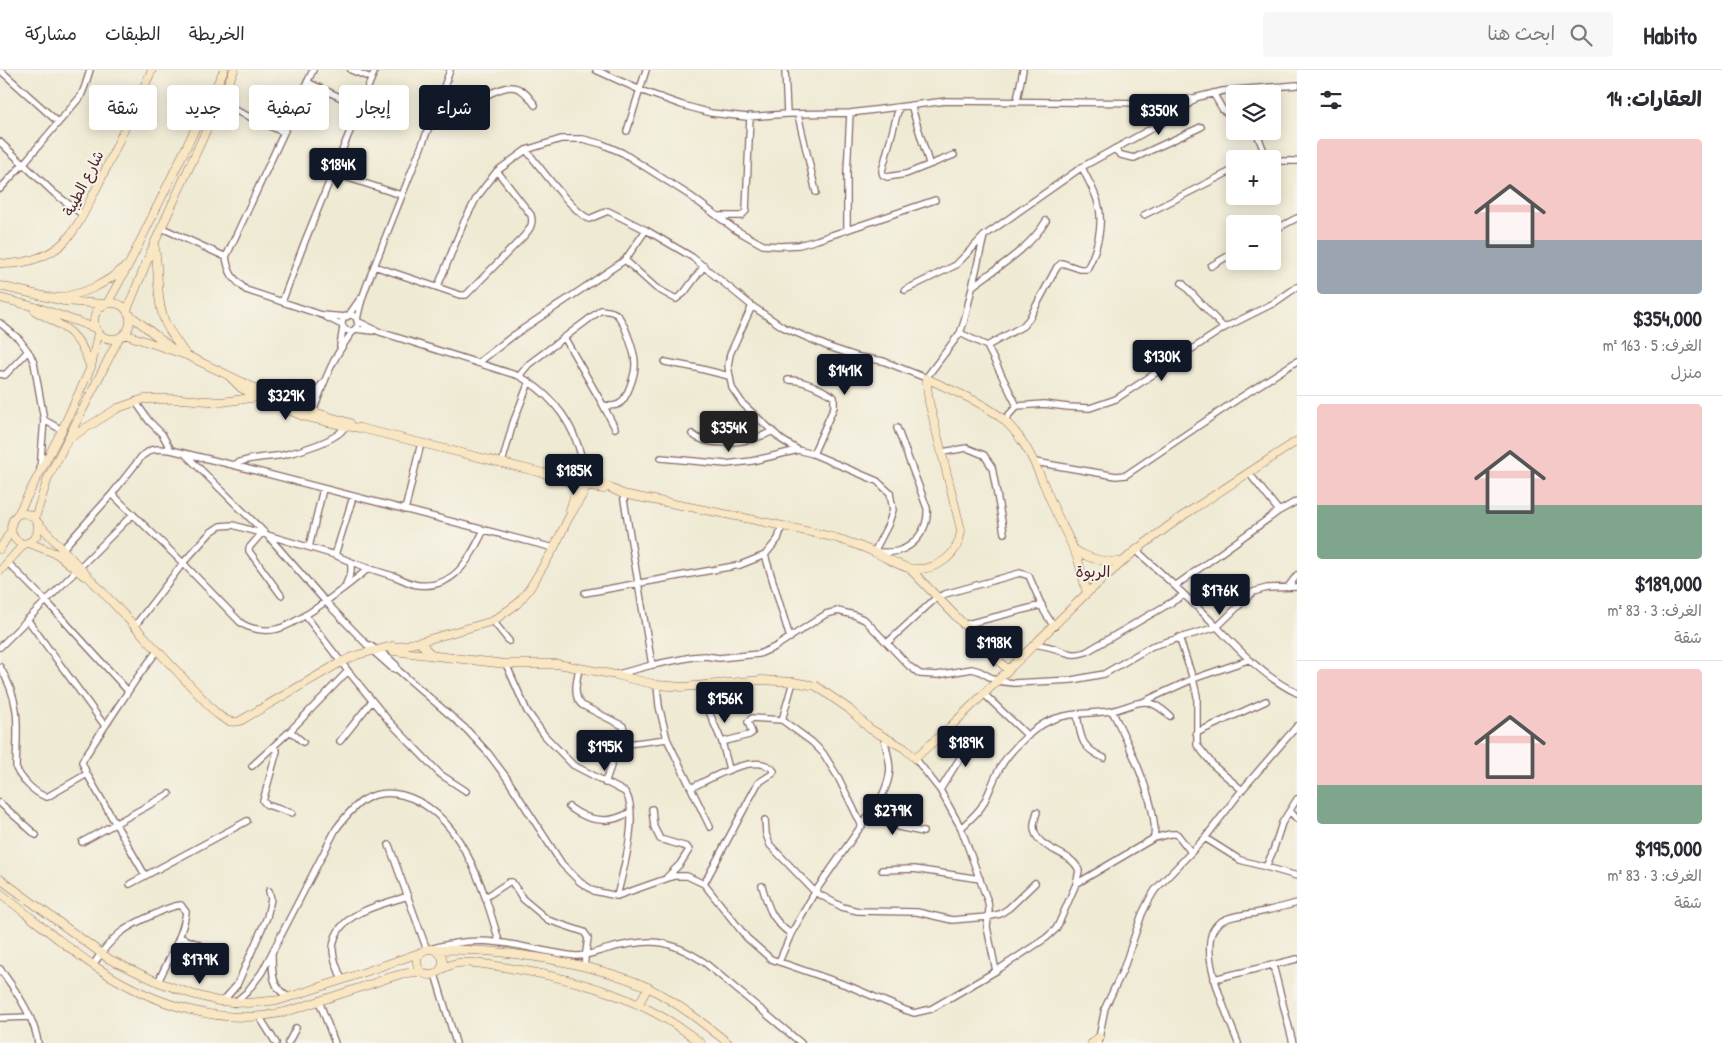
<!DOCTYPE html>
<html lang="ar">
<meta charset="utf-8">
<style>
body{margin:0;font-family:"Patrick Hand","Playpen Sans Arabic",sans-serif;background:#f7f7f7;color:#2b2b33;direction:rtl;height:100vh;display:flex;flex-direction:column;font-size:19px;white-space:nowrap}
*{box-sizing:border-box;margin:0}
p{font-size:16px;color:#7c7c81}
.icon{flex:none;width:28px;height:28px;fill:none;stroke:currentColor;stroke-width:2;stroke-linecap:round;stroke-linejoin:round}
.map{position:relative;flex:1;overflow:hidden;direction:ltr}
.side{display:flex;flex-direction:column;background:#fff;width:425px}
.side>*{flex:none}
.guide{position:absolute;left:15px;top:15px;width:475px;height:45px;direction:rtl;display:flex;gap:10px}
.fabs{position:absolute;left:1226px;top:15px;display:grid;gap:10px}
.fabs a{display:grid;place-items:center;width:55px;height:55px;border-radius:5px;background:#fff;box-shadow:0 2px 12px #0003;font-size:25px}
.price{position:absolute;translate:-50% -42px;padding:0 11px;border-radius:5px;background:#111827;color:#fff;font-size:16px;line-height:32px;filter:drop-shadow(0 1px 2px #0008)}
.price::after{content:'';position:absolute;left:50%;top:30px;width:15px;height:11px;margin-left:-8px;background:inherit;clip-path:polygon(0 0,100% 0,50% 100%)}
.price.selected{background:#222;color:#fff}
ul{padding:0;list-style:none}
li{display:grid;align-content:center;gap:10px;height:265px;padding:0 20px}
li+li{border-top:1px solid #e1e1e2}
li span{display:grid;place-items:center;height:155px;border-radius:5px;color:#555}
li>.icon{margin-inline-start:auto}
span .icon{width:90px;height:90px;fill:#fffc;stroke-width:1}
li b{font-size:21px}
h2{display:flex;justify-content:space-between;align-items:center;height:60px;padding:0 20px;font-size:21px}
.chip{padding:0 18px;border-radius:5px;background:#fff;box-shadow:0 2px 12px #0003;font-size:18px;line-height:45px}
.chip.selected{background:#111827;color:#fff}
header{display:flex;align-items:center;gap:30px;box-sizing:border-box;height:70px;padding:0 25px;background:#fff;border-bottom:1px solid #e1e1e2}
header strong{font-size:24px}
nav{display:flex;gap:28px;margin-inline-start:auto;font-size:18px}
.search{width:350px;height:45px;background:#f7f7f7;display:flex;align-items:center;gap:12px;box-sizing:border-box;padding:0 18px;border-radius:5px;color:#7c7c81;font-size:19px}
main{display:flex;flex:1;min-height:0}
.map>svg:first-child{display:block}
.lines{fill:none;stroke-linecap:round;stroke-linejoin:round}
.street-casing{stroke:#846666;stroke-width:8}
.secondary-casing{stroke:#846666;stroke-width:9}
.street{stroke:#fff;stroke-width:5.5}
.secondary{stroke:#f9e7c3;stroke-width:8}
.labels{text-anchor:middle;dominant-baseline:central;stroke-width:4;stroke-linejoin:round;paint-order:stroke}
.street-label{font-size:15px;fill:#4a1f2b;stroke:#f7f3e8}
.neighbourhood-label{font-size:16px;fill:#4a1f2b;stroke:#f7f3e8}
</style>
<header>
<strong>Habito</strong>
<div class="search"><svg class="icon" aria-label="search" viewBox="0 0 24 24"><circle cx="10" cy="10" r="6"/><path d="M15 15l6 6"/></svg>ابحث هنا</div>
<nav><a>الخريطة</a><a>الطبقات</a><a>مشاركة</a></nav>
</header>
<main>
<section class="side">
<h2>العقارات: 14<svg class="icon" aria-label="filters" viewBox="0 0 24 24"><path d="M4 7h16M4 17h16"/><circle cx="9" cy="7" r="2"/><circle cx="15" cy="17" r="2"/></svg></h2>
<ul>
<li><span style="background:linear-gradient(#f6c9c9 65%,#9aa5b1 0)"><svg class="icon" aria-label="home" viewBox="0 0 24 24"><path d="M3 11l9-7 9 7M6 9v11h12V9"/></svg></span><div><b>$354,000</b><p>الغرف: 5 · 163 m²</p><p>منزل</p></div></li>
<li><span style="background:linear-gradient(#f6c9c9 65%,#7fa58c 0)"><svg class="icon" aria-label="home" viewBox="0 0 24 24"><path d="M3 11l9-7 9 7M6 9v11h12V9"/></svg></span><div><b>$189,000</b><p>الغرف: 3 · 83 m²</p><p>شقة</p></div></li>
<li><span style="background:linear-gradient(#f6c9c9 75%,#7fa58c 0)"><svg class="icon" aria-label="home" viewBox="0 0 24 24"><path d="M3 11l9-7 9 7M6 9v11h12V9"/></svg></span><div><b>$195,000</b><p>الغرف: 3 · 83 m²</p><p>شقة</p></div></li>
</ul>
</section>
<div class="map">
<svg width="1297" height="973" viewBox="0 0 1297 973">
<rect width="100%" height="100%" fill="#f7f3e8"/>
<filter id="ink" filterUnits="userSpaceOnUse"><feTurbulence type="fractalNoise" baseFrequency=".02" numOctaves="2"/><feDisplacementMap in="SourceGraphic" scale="10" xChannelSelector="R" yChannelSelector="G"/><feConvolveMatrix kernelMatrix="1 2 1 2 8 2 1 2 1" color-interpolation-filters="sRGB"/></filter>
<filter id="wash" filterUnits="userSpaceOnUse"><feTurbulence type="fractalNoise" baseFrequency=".0096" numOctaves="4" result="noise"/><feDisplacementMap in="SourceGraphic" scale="20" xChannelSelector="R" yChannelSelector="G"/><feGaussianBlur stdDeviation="1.12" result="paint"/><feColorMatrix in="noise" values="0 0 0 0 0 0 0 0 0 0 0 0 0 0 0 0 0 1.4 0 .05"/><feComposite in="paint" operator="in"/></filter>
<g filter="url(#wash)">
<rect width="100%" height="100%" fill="#efead3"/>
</g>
<g filter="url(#ink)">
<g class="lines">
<g class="street-casing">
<path id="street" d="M0,0L58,52
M313,0L226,187C229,205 233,208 246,220L322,245L346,247
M351,0L371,8
M596,0L640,20L682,35L711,43L747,47L787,44L850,43L946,31L1154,33L1186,30L1223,21L1297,15
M785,0L787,44
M307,12L359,36
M1213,23L1223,40L1235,49
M1017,30L1023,0
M219,33L283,62
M911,35L929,93
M899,37L882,101L883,105L887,107L906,104L954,85
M798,45L816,122
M431,56C449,47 494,17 511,17C522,17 529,27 535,35
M627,61L646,0
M1256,61L1267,89
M0,72L54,123L83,145
M1114,79L1121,85L1134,88L1201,57
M526,80C541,98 570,139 589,149L608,141L646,160L692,187L752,236L783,257L829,277L859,287L883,291L926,308L960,263L964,252L984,166L1082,97L1176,45L1196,28
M1272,91H1297
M333,103L401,125
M0,119L24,93L81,26L85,16L90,0
M1144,145L1235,99
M718,146H741L746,141L750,46
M162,158L226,187
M847,160V103L850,43
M1272,161L1297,148
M625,190L656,218L676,229L684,223L704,196
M374,196L460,225H466L523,167C529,160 534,155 531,145L497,101
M1211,196L1235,182
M1182,213L1224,258
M438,216L464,152L477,127L497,101L526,80L561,69H583L602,74L623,83L689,125L736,160L763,175L780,176L799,175L817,170L935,130
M973,216C998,197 1029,179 1046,151
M905,220L956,195L984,166
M282,232L305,171L375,0
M752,236L730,284L728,296L732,318L743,334L782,370L798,380L813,384L877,411L890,423L893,440L888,455L874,482C881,482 891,483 898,481C916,476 929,457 927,438L897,358
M342 253a8 8 0 1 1 16 0a8 8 0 1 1-16 0Z
M348,246L360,229
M326,247L342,255
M357,250C362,222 374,198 384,171C406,114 430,58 450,0
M357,251L380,262L519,306C545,320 567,344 577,373C582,385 583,398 588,411
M0,253L19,269L30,284L34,293L44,350L40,399
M355,259L373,261
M960,263L987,276L1023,256L1029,249L1057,197L1062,193L1080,199H1087C1097,181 1104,154 1098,133C1095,121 1087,109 1082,97
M564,267L603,335
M340,276L343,258
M987,276L1017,336
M665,292L697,298L729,306
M478,293L514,265L625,190L646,160
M0,304L5,305L28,281
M519,306L529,294L601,240C608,241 615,241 619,247C625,255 636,285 635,295C635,305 627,329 619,334C614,337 608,336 603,335L615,358
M788,310C804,310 820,318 834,327V337L813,384
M135,331L149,351L162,364L171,380
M305,343L310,328L322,314
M312,345C314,338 317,332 319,326C329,299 336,283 354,260
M44,350L62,360
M1004,350L1017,336L1044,334L1068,337L1090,338L1116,329L1224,258L1274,233L1297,217
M692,364C710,380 754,371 773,361
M942,382L967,378L984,385L992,397L1004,463
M185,384L268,466L325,531L373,581L392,598L398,600
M661,388L726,394L752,391L798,380
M1035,392L1116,406L1126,405L1241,327L1297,291
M502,393L513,353L529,312
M233,395C248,387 266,388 283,385C297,382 340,370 345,356
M1249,403L1279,441L1297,431
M112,424L183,493L240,552C248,559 266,562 277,559C299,554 350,514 368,499
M623,424L652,595
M405,440L421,373
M261,464L249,478V481L281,525
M309,477L323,419
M1136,480C1163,505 1191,530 1217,557C1242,583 1264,607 1297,623
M60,482L112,424L142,386L151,380L158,379L171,380L233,395L554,478
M335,485L353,427
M765,485L790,568
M8,493L47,532L128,621
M346,514L351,502V492
M1175,516L1279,441
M1288,517L1297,505
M585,523L740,495L765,485L778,469L782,456
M305,545L348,601L388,650L440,704L466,721
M27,549L105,656
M493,551L509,571
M963,555L1042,535
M134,557L183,493L211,462L220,456L233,455L335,485C354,494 373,500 393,506C401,508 409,514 418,515C455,519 470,488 484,460
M1179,567L1193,609L1197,626V675L1214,696L1242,720
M887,573L937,527L945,524L1020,503L1029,506L1044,541L1054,557
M1036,574C1043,576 1052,577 1059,580C1070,584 1074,586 1086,582L1184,525
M369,575L385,585L396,595L398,600L467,660L488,683L506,707L562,794L580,812L594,821L617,826L674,806H687L704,814L747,868L771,889L849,916L905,940L914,943L931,939L996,901L1046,868L1056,859L1059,853L1076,814L1154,768C1159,736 1127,670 1112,641
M0,577L133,444
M506,594L527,641L545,666L573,695L625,722C640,742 623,802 617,826
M0,597C22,634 17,657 16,698C21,709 35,724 47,727L87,704
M579,598C577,610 572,626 582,635L623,656L624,659L605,713
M618,604L652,595L692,587L705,586L719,588L759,584L775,577L826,544L838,541L854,545L865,550L909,596L920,604L937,605L972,599L979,601L997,611L1014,613L1072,610L1104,604L1152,576L1217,557L1253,522L1267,518L1297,517
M657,615L659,636L667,669L710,757
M698,616L722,672L729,699
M984,624L1028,666
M1145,631L1193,609L1248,590
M1077,644C1081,668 1080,677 1104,688
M782,650L793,612
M290,661L303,672
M1196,663L1266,631
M340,671L372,631
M722,672L749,665L752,663L748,652L752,648L782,650L812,672L823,683L838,707L862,756
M619,675L667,669
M273,677L277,681L263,731L267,735L292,743
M915,688L940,720L961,758L988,832L989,839L987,857L996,901
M252,696L290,661L348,601
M691,718C710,709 757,680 774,701L772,704L758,713L704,814
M940,720L975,664
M0,733L36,765
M569,737C589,752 609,755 630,742
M652,739L654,757L660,769L687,777L689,780L680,794L667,807
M1290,741L1297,749
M1037,742C1036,747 1033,753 1034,758C1036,781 1073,781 1079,801L1076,814
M869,746L898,757L923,762
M765,750L766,764L770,775L815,822L842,837L858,841L917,842L952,850L987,847L1000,844L1009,838L1035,813
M961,758C968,751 976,745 982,736C989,724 993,710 1000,698C1010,680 1037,653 1057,648C1074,642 1093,644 1110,641C1138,636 1143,621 1170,646
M1154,768L1170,764H1177L1191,782
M1205,768L1240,790L1266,797L1273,781L1282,753L1297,729
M82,772L169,724
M389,775L427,880
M1266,797L1297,806
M882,800L914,799L980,809
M145,805L87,704L82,692L84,688L137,608L157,581
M130,814L247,751
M762,816C768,837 772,851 791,864
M486,827L509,812H512L523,829L548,850L584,862L588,868L584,896
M179,867L198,874
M430,879C488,861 520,879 576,886C587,886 596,882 607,879C648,868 668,868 704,892L801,973
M272,885C272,903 272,919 289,927
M779,892L791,864L815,822L882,726C894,701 890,694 884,668
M93,895C112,866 124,857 155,844C163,840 173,836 181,835L186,842C183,866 168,890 158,912
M1273,895L1293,973
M0,899C15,919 35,948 38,973
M435,904L456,973
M1214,909L1297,889
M342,910C339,901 333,890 333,880C333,843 381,835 408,826
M223,931L237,915L267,847L271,829L269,821
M319,931L335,973
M234,933L247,922L262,902L336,759C354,735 370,717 402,725C461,740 484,820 499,871
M259,946L276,973
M0,948L30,947
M288,973L296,958
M1098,973L1105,938L1123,900L1142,844L1149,830L1155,820L1205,768L1242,720L1297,656
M1238,973C1229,948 1190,868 1222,851C1232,845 1245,845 1256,843C1270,840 1283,837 1297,833"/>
</g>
<g class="secondary-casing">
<path id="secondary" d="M154,174C160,199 155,228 165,252C170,263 179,274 186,285
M0,193C20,196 49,187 63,173C79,157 87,136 97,117C116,79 133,39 152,0
M0,216L64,231L104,234
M0,228L39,238L95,258
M57,228C84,224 104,215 125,197
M108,232L130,192L224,0
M94 251a18 18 0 1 1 36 0a18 18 0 1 1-36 0Z
M127,240L154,174L234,0
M35,241C65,257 79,262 90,296
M129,244L174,280
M124,264L186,285L288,334L350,353
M229,306L241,318L258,327L303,346L345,356L360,358L543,403L577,415L604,419
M926,308C952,321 985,332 1006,352C1031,376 1040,407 1054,438C1062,456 1073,474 1079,493C1082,503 1084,513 1087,523
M68,369L118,338L144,329H181L222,332L258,327
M543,403C563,404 583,407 602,414C609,417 616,421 623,424C694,438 766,451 836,468C849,472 863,477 876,483C885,487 904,499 914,499C938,500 959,485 961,460L929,332L926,308
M570,440L579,410
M18,444C27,442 33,445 38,453L37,465C21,488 0,459 18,444L62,360L91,297L98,263
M35,448L48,408L119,268
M38,453L216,643C224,649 229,654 240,651L341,592L357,585L392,576L398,577L419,572L493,551L517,534L530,518L554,478L568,449L583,424L588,411
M29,473L57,484L84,506
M0,479L9,464
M1073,479C1089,489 1103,492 1122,492
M911,500L1008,600
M0,501L24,474
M419,572L433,586
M393,581L506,594H558L616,605L657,615L683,617L762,610L793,612L816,616L849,639L870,659L904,678L915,688L950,657L1087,523L1136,480L1184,445L1297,371
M0,809L109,889L158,912L192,924L218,931L248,933L280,930L342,910L422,882
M0,823C31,847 61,873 93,895C151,934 226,961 295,939C320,931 346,922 371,914C388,908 405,901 422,902
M417 892a13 13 0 1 1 26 0a13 13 0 1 1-26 0Z
M436,880C482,878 525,884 569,893C596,899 625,906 649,918C678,933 703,953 728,973
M440,900C446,897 451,894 458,893C470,891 484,894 496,896C544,903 595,914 639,935C661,945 682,958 701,973
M639,934L648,917
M1092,973L1099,967"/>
</g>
<use href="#street" class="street"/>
<use href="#secondary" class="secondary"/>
</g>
</g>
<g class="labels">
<g class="street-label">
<text transform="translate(83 113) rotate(-63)">شارع الطيبة</text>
</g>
<g class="neighbourhood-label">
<text x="1093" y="501">الربوة</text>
</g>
</g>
</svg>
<div class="fabs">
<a><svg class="icon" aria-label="layers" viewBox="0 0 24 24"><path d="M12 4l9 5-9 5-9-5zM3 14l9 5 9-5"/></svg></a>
<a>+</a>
<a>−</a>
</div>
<b class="price" style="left:1159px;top:66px">$350K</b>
<b class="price" style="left:338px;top:120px">$184K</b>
<b class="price" style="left:1162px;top:312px">$130K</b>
<b class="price" style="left:845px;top:326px">$141K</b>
<b class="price" style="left:286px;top:351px">$329K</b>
<b class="price selected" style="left:729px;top:383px">$354K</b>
<b class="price" style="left:574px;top:426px">$185K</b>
<b class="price" style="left:1220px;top:546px">$176K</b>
<b class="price" style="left:994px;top:598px">$198K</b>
<b class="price" style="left:725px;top:654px">$156K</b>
<b class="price" style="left:966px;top:698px">$189K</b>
<b class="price" style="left:605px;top:702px">$195K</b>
<b class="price" style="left:893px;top:766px">$279K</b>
<b class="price" style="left:200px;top:915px">$179K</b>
<div class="guide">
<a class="chip selected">شراء</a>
<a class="chip">إيجار</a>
<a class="chip">تصفية</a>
<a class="chip">جديد</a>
<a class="chip">شقة</a>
</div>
</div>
</main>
